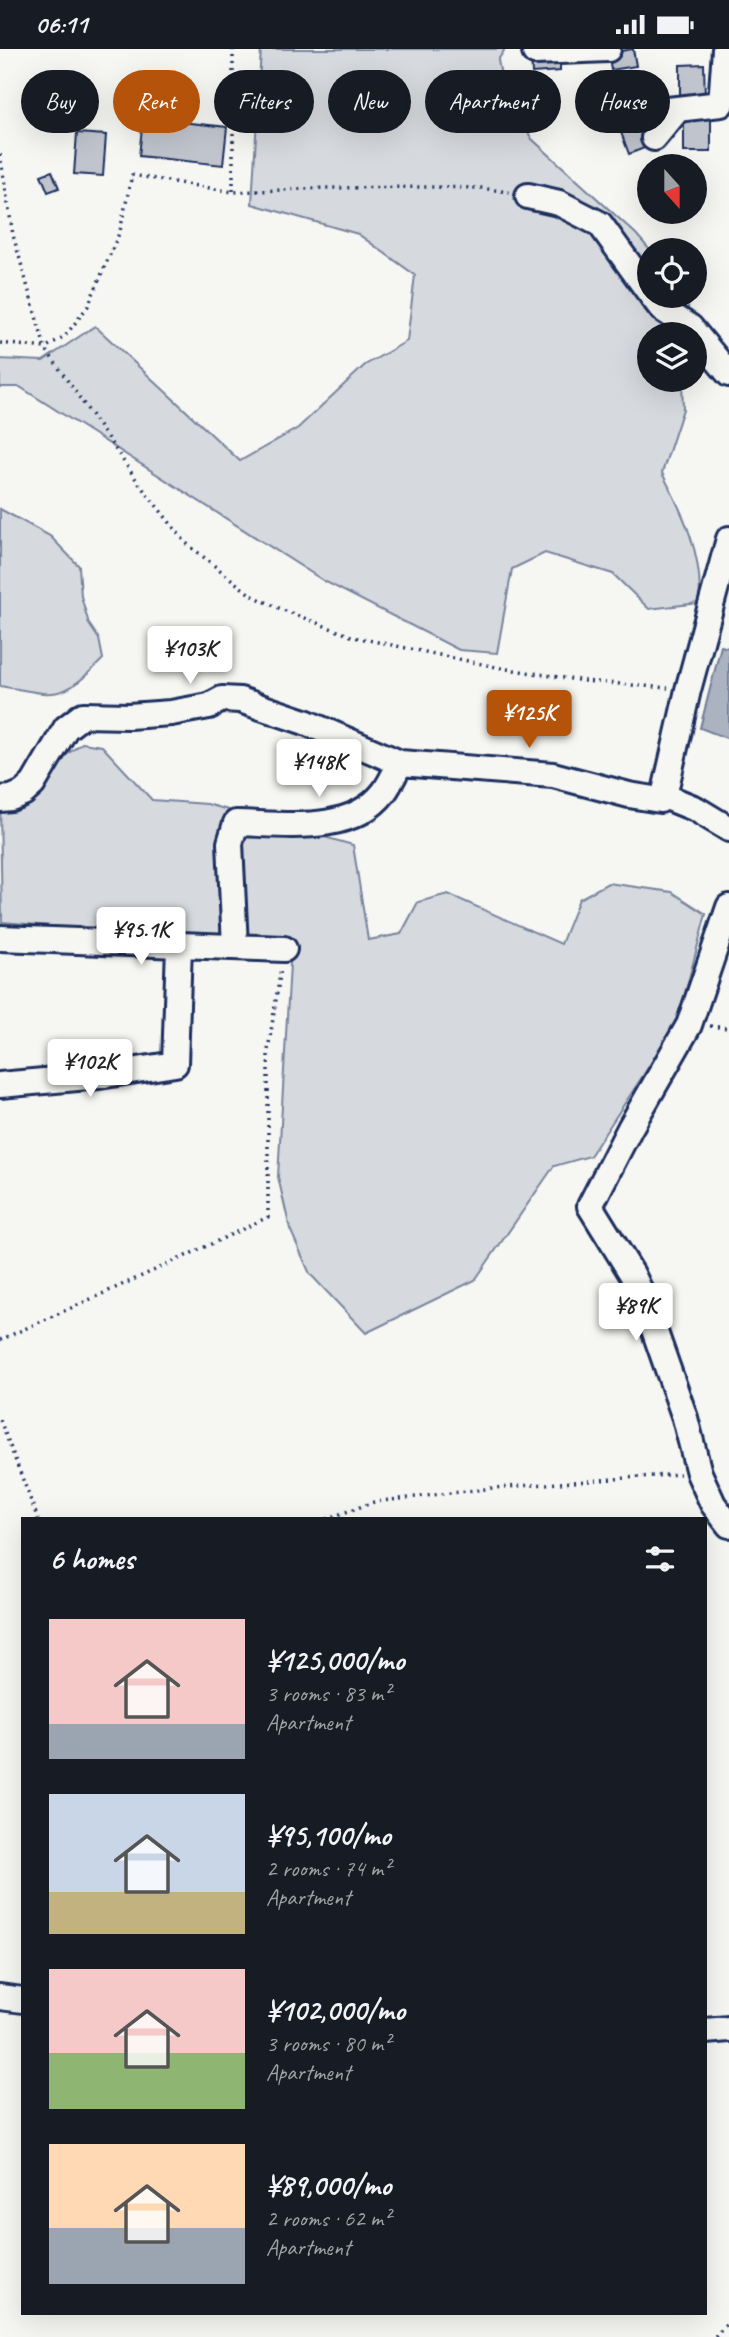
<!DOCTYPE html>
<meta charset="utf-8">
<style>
body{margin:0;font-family:Caveat,sans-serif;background:#242831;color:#f1f3f6;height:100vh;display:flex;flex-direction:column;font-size:26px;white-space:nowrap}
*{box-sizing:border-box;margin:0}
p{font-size:23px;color:#9ea1a6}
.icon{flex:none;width:38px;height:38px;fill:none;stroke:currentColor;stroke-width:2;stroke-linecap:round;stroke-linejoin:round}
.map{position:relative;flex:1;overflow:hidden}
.panel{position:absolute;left:21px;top:1468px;width:686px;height:798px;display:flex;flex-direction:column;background:#171b24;border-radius:0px;box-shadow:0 7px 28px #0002}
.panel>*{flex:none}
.guide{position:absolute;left:21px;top:21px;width:688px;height:63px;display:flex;gap:14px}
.needle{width:46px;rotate:159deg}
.tools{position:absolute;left:637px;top:105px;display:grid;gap:14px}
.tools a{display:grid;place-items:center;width:70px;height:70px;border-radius:50%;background:#171b24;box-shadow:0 7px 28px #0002;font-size:35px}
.price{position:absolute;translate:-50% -60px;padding:0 16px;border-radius:7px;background:#fff;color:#222;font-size:23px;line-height:46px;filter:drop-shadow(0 2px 4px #0008)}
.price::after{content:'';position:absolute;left:50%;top:42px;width:21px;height:16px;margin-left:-10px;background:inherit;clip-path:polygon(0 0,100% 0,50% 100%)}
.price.current{background:#b45309;color:#fff}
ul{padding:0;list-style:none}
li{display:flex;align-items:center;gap:21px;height:175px;padding:0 28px}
li span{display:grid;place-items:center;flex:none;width:196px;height:140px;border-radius:0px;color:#555}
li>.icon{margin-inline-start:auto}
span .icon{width:84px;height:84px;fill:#fffc;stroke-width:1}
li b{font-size:30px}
h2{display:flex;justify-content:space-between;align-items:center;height:84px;padding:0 28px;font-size:30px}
.pill{padding:0 24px;border-radius:32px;background:#171b24;box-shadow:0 7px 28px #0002;font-size:24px;line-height:63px}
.pill.current{background:#b45309;color:#fff}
.status{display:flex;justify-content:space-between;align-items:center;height:49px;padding:0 35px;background:#171b24;direction:ltr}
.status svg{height:19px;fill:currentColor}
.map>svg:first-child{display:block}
.green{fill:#d6d9dd;stroke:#78849e;stroke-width:2}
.water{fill:#abb2c0;stroke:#717e99;stroke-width:2}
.building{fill:#c0c4cd;stroke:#1b2f5e;stroke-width:2}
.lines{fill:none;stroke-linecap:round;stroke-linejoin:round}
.minor-casing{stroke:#1b2f5e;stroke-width:30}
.path{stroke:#1b2f5e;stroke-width:3.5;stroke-dasharray:2 5;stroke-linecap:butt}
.minor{stroke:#f6f6f2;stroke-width:24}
</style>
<div class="status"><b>06:11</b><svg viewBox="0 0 49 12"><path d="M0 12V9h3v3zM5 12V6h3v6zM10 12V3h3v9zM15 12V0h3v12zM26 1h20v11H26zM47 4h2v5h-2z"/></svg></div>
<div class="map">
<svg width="729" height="2288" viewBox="0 0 729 2288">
<rect width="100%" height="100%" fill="#f6f6f2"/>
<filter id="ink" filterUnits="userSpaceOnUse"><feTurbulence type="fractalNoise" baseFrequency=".0143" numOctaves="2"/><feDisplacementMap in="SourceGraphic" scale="14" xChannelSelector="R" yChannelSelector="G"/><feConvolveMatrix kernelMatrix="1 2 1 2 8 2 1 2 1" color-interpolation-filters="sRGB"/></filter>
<g filter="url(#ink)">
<path class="green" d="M261,0H505L498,11L504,43L532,90L636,185L650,201L649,247H689L686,285H649V331H682L683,360L662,424C683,464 704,508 699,554L649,560L613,525L545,504L512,520L497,604L459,601L324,532L20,338H0V310L43,312L95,277L240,412L298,379L365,316L407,292L415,226L358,185L252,155Z
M0,460L50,487L79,517L81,547L89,575L99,590L103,610C60,653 58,647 0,637Z
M82,694L102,697L152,751L207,755L353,796L368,891L401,885L418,853L448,845L561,895L579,850L608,834L672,843L706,865L677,975L590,1107L554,1117L475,1231L366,1284L310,1225L290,1180L278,1128L291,897L2,873L0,757Z"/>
<path class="water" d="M721,597L729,599V690L700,679Z"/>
<path class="building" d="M633,0L636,17L611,21L608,4Z
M560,7V22L532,24L531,8Z
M704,15L705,51H680V16Z
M663,37L665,55L624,60L622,42Z
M684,67H711V103H684Z
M143,69L227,78L223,116L139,107Z
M638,72L647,98L629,105L619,78Z
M77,84L106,86L103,127L74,125Z
M52,122L59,139L48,143L41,126Z"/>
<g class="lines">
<g class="minor-casing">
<path id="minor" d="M535,3L608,0
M615,67L721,55L725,0
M654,89L678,60
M528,147L559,154L600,175L649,243
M652,247L662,260L690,278L729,325
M664,747L688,641L729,490
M0,750L11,749L23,744L33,735L66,679L83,666L129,667L171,664L209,657L222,650L240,651L305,673L400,714L553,726L629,746L660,751L664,747L696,760L729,780
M729,858L689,976L630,1079L590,1157L632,1225L642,1246L685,1369L699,1424L713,1455L729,1476
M0,889L284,900
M235,897L230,794L236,774C284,775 351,786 384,743C390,735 395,724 400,714
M0,1036L99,1027L175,1015L179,897
M0,1948L23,1951
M705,1982L729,1980"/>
</g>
<path class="path" d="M233,0V143
M0,105L13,186L45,299L140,436L186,494L251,546L283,561L354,588L501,619L584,632L668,639
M0,294L45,299L66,286L88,257L120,182L132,126L233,143L328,139L428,138L481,139L509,143
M710,977L729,979
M0,1291L175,1212L268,1168V1001L281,919
M0,1371L38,1470
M326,1470L374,1453L493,1439L680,1425
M715,2288L729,2272"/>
<use href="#minor" class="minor"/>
</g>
</g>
</svg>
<div class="tools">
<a><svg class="needle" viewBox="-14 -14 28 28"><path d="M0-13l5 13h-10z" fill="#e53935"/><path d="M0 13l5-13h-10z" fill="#9ea1a6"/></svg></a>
<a><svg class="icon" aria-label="locate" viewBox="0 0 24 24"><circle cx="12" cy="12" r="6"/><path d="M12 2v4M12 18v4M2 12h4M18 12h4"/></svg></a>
<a><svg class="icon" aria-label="layers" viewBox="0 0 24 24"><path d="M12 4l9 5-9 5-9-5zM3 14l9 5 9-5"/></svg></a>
</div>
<b class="price" style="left:190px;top:637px">¥103K</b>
<b class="price current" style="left:529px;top:701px">¥125K</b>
<b class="price" style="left:319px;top:750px">¥148K</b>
<b class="price" style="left:141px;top:918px">¥95.1K</b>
<b class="price" style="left:90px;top:1050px">¥102K</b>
<b class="price" style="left:636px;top:1294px">¥89K</b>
<div class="guide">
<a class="pill">Buy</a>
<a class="pill current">Rent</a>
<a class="pill">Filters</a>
<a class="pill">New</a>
<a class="pill">Apartment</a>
<a class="pill">House</a>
</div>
<section class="panel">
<h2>6 homes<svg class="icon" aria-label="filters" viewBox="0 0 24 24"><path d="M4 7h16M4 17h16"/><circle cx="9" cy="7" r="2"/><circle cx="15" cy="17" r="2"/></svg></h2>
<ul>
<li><span style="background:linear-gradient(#f6c9c9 75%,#9aa5b1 0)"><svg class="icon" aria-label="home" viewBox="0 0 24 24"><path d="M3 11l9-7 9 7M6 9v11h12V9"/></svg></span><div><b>¥125,000/mo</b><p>3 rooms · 83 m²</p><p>Apartment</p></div></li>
<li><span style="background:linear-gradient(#c9d6e8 70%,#c2b280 0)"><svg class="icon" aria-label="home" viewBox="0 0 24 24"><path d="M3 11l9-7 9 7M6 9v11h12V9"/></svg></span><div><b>¥95,100/mo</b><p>2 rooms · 74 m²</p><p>Apartment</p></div></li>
<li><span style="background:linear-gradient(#f6c9c9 60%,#8fb573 0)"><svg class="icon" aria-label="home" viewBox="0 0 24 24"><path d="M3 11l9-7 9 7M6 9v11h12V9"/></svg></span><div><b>¥102,000/mo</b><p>3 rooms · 80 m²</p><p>Apartment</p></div></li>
<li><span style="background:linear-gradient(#ffd9b3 60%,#9aa5b1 0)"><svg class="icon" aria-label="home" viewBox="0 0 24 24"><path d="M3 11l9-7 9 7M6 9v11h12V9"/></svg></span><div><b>¥89,000/mo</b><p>2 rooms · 62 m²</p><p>Apartment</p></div></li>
</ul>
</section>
</div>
